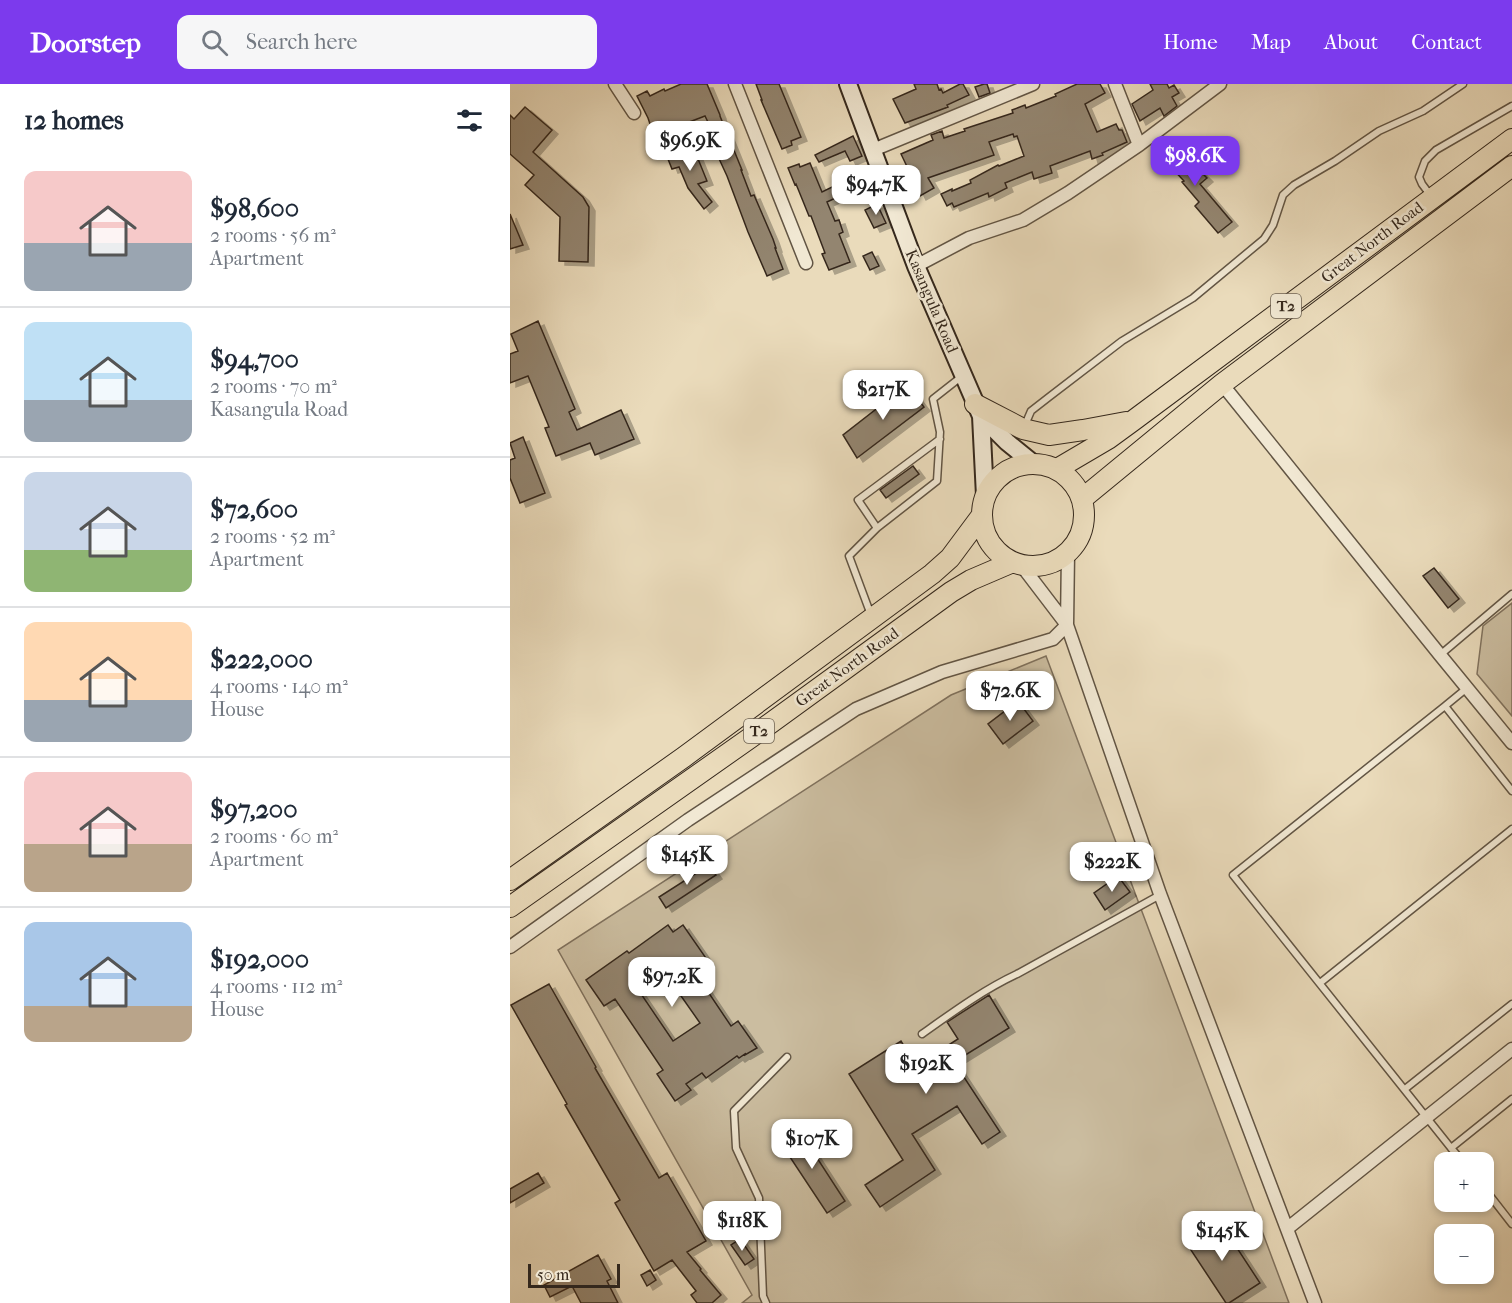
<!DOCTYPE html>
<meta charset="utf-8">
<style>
body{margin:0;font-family:"IM FELL French Canon",serif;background:#f6f6f7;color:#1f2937;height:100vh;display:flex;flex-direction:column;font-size:22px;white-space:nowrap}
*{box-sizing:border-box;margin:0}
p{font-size:20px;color:#747a83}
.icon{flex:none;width:33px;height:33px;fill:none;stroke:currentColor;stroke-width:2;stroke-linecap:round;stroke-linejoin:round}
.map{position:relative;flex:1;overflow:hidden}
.drawer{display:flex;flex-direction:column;background:#fff;width:510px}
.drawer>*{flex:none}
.fabs{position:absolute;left:924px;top:1068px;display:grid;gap:12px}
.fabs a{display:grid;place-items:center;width:60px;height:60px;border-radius:12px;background:#fff;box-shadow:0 3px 9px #0003;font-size:30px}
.scale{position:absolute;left:18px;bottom:15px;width:92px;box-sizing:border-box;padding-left:6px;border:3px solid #35281c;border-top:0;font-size:16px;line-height:21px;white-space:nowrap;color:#35281c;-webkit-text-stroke:4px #f1e8d3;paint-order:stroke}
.price{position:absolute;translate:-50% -51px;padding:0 14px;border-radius:12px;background:#fff;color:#222;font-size:20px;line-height:39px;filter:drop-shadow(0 2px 3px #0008)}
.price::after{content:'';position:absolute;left:50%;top:36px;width:18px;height:14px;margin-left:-9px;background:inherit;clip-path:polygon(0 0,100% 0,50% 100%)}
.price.active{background:#7c3aed;color:#fff}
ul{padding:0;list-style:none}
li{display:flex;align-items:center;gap:18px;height:150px;padding:0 24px}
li+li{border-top:2px solid #e0e1e3}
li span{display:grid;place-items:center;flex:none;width:168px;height:120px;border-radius:12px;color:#555}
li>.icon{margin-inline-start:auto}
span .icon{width:72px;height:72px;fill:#fffc;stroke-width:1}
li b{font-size:26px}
h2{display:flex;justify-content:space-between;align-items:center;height:72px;padding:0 24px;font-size:26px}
header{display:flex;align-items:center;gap:36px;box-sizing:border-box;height:84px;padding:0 30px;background:#7c3aed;color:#fff}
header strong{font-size:28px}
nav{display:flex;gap:33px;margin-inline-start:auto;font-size:21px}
.search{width:420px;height:54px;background:#f6f6f7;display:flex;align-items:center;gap:15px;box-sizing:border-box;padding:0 21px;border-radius:12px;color:#747a83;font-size:22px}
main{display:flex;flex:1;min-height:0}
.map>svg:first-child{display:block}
.green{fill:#cbbda0;stroke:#80725e;stroke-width:1.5}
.building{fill:#93856f;stroke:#35281c;stroke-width:1.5;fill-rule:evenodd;filter:url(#shadow)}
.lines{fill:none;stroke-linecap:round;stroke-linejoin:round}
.service-casing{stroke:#625544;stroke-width:9}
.minor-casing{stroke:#625544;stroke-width:15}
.secondary-casing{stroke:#35281c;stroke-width:20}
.primary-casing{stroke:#35281c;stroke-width:22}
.service{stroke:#f1e8d3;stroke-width:6}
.minor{stroke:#f1e8d3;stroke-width:12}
.secondary{stroke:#f1e8d3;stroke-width:16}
.primary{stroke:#eadbbb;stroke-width:20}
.labels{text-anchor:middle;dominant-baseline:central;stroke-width:5;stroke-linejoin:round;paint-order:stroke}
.shield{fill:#f1e8d3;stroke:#6d6253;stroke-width:1.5}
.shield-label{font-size:15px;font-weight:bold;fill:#35281c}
.street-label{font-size:16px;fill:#35281c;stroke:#f1e8d3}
</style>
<header>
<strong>Doorstep</strong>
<div class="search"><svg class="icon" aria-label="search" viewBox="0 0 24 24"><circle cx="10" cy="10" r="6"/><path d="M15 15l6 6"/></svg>Search here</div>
<nav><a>Home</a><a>Map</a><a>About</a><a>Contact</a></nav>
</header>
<main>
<section class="drawer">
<h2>12 homes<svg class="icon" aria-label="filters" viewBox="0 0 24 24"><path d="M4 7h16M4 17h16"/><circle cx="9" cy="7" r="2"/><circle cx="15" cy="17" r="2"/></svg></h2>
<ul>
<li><span style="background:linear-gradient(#f6c9c9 60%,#9aa5b1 0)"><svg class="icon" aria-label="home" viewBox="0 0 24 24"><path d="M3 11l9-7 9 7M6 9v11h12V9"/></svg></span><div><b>$98,600</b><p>2 rooms · 56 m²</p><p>Apartment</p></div></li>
<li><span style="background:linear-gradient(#bfe0f5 65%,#9aa5b1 0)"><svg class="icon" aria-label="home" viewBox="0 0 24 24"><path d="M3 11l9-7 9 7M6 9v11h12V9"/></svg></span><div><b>$94,700</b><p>2 rooms · 70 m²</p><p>Kasangula Road</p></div></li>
<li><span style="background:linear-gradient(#c9d6e8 65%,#8fb573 0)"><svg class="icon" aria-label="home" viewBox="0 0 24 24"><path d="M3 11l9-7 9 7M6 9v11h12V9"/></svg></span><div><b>$72,600</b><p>2 rooms · 52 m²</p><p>Apartment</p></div></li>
<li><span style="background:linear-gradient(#ffd9b3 65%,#9aa5b1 0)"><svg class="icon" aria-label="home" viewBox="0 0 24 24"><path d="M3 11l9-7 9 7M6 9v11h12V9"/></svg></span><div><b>$222,000</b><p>4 rooms · 140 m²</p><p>House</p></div></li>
<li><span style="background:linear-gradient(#f6c9c9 60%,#b9a48a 0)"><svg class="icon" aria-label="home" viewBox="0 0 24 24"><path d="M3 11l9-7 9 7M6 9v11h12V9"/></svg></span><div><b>$97,200</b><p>2 rooms · 60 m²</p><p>Apartment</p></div></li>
<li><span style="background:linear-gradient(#a9c7e8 70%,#b9a48a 0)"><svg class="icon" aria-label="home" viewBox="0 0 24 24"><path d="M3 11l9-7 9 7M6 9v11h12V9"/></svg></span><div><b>$192,000</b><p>4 rooms · 112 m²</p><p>House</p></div></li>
</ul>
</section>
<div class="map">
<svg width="1002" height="1219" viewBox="0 0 1002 1219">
<defs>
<filter id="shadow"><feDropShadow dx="6" dy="4" stdDeviation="0" flood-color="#0004"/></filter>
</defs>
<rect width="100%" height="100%" fill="#eadbbb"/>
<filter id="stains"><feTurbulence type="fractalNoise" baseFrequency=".00333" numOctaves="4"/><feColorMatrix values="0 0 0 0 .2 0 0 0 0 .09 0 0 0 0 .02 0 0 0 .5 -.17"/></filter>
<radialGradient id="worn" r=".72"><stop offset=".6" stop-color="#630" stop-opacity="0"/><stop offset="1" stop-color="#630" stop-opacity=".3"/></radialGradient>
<path class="green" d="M1002,519V632L967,590L973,542Z
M536,572L779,1219H232L242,1211L48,866L441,611Z"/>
<path class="building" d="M171,0H197L210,31V32L232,86H231L241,112L244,111L263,155L266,164H265L273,185L257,192L238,148L217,92L205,66L201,54L205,53L195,32L156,47L159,53L146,58L138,34L127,12L137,7L140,12L154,5L155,7Z
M246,0H269L291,53L281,57L282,61L272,65L251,16H252Z
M404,0H427L429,6L431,5L433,9L450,0H453L459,11L437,21L438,23L395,39L383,15L406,5Z
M474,0H477L480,9L469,13L465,3Z
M567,0H590L595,9L575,20L587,48L606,40L609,46H612L617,58L592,69L593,71L582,75L580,67L540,82L542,89L524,95L522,88L495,99L497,104L479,113L478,109L444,123L442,119L437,122L431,110L442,105V107L461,99L460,96L488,81L489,82L514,72L507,52L504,53L503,50L479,58L484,71L418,94L424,104L410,112L399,89H400L391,70L423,56L421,51L432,47L434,54L455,47L454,45L503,29L502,26L515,21L516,24L546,12L545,10Z
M640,0H657L659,4L664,1L669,9L662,13L667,22L654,32L650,24L630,37L622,20L643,6Z
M15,23L42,46L23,68L73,113L79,123L78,178L49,177L50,133L15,101L24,91L0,70V31L4,35Z
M343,52L352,72L340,77L335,67L309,78L305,71Z
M658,57L685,88L688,85L697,94L690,100L722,138L708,149L685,122L689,118L672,98L674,97L646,67Z
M182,60L197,97L188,100L202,118L194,125L178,104L169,83L162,85L156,70Z
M300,79L312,108L353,88L358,99L317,118L325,137L329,136L333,148L329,150L340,178L319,186L312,170L315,169L301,132H299L286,100L285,101L278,84L289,80L290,83Z
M367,120L376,139L364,144L355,126Z
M0,130L13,161L0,165Z
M362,168L369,182L360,186L353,172Z
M28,237L65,325L59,328L67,346L111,326L124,355L85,371L80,359L46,372L35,344L39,343L18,292L0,299V270L8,267L1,250Z
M397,301L414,323L347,374L333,351Z
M13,353L35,409L10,419L0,394V376L5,374L0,359Z
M403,382L409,390L376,414L370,406Z
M924,484L949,515L938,524L913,492Z
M508,617L523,637L493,660L478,640Z
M199,781L206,791L156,824L149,813Z
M608,792L620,808L595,826L584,809Z
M158,841L163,848L173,841L198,877L184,887L221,942L228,937L247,964L235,971V970L229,974L227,972L196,994L192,989L176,1000L181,1006L165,1017L147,990L153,986L105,915L94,922L76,896L117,867L119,869ZM150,882L190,939L163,957L125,901Z
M39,900L86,983L85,984L149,1094L157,1089L196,1157L177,1168L191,1185L190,1186L211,1211L202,1219H187L181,1211L186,1207L162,1176L144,1187L105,1119L110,1116L55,1021L57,1020L1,921Z
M479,911L499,944L444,978L490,1048L472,1060L447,1022L402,1050L425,1086L370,1123L355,1101L393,1076L339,990L391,957L406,982L448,955L437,938Z
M287,1043L335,1117L317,1129L268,1055Z
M28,1089L34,1099L0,1119V1105Z
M708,1135L750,1199L719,1219H716L675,1157Z
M230,1155L244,1175L235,1181L221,1161Z
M88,1171L101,1195L97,1197L108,1219H71L62,1202L40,1213L34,1201Z
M140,1186L146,1196L137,1202L131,1191Z"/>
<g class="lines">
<g class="service-casing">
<path id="service" d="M921,112L912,100L909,93L915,77L926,66L1002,22
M515,341L521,327L539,313L612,257L683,214L754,155L763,141L773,111L784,101L825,77L869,47L913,27L953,0
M367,444L348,416L430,355
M361,531L339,472L367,444L427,397L430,348L423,315L451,293
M930,571L1002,510
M935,622L957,604
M810,899L1002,745
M412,950C443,928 473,906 507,890L650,811
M895,1005L1002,920
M941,1064L723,791L935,622L1002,707
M953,1078L941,1064L1002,1015
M974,1104L1002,1140
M256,1219L253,1212L249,1114L226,1064L224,1027L277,973"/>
</g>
<g class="minor-casing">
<path id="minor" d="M105,0L124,29
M225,0L296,179
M605,0L629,61
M363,66L523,0
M406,182L459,154L513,136L558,109L629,61L710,0
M712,300L930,571L1002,659
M512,482L557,541L650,810L805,1219
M0,863L178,736L346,625L432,588L543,555L557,541L558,469
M778,1144L1002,965"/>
</g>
<g class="secondary-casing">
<path id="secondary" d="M338,0L406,182L471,332L497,358L524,380
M471,332L475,412"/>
</g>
<g class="primary-casing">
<path id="primary" d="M465,320L513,345L539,351L573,346L616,338
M472 431a51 51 0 1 1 102 0a51 51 0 1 1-102 0Z
M547,385L598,355L624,336L1002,55
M572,415L712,300L1002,82
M0,796L174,673L422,490L440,474L472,431
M0,823L240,654L441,508L461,496L503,478"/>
</g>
<use href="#service" class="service"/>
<use href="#minor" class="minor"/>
<use href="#secondary" class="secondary"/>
<use href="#primary" class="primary"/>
</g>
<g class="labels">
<g class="shield">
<rect x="761" y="210" width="30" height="24" rx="4.5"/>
<rect x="234" y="635" width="30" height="24" rx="4.5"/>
</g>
<g class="shield-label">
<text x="776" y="222">T2</text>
<text x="249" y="647">T2</text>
</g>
<g class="street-label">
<text transform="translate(862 158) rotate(-37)">Great North Road</text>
<text transform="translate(422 217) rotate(67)">Kasangula Road</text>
<text transform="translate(337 583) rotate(-36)">Great North Road</text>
</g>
</g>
<rect width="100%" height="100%" filter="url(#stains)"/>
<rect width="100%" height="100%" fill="url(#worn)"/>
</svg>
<div class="fabs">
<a>+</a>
<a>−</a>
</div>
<div class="scale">50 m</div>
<b class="price" style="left:180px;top:88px">$96.9K</b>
<b class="price active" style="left:685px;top:103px">$98.6K</b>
<b class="price" style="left:366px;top:132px">$94.7K</b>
<b class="price" style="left:373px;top:337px">$217K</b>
<b class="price" style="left:500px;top:638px">$72.6K</b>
<b class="price" style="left:177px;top:802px">$145K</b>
<b class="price" style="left:602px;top:809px">$222K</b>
<b class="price" style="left:162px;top:924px">$97.2K</b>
<b class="price" style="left:416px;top:1011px">$192K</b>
<b class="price" style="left:302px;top:1086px">$107K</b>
<b class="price" style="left:232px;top:1168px">$118K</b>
<b class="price" style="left:712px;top:1178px">$145K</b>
</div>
</main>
